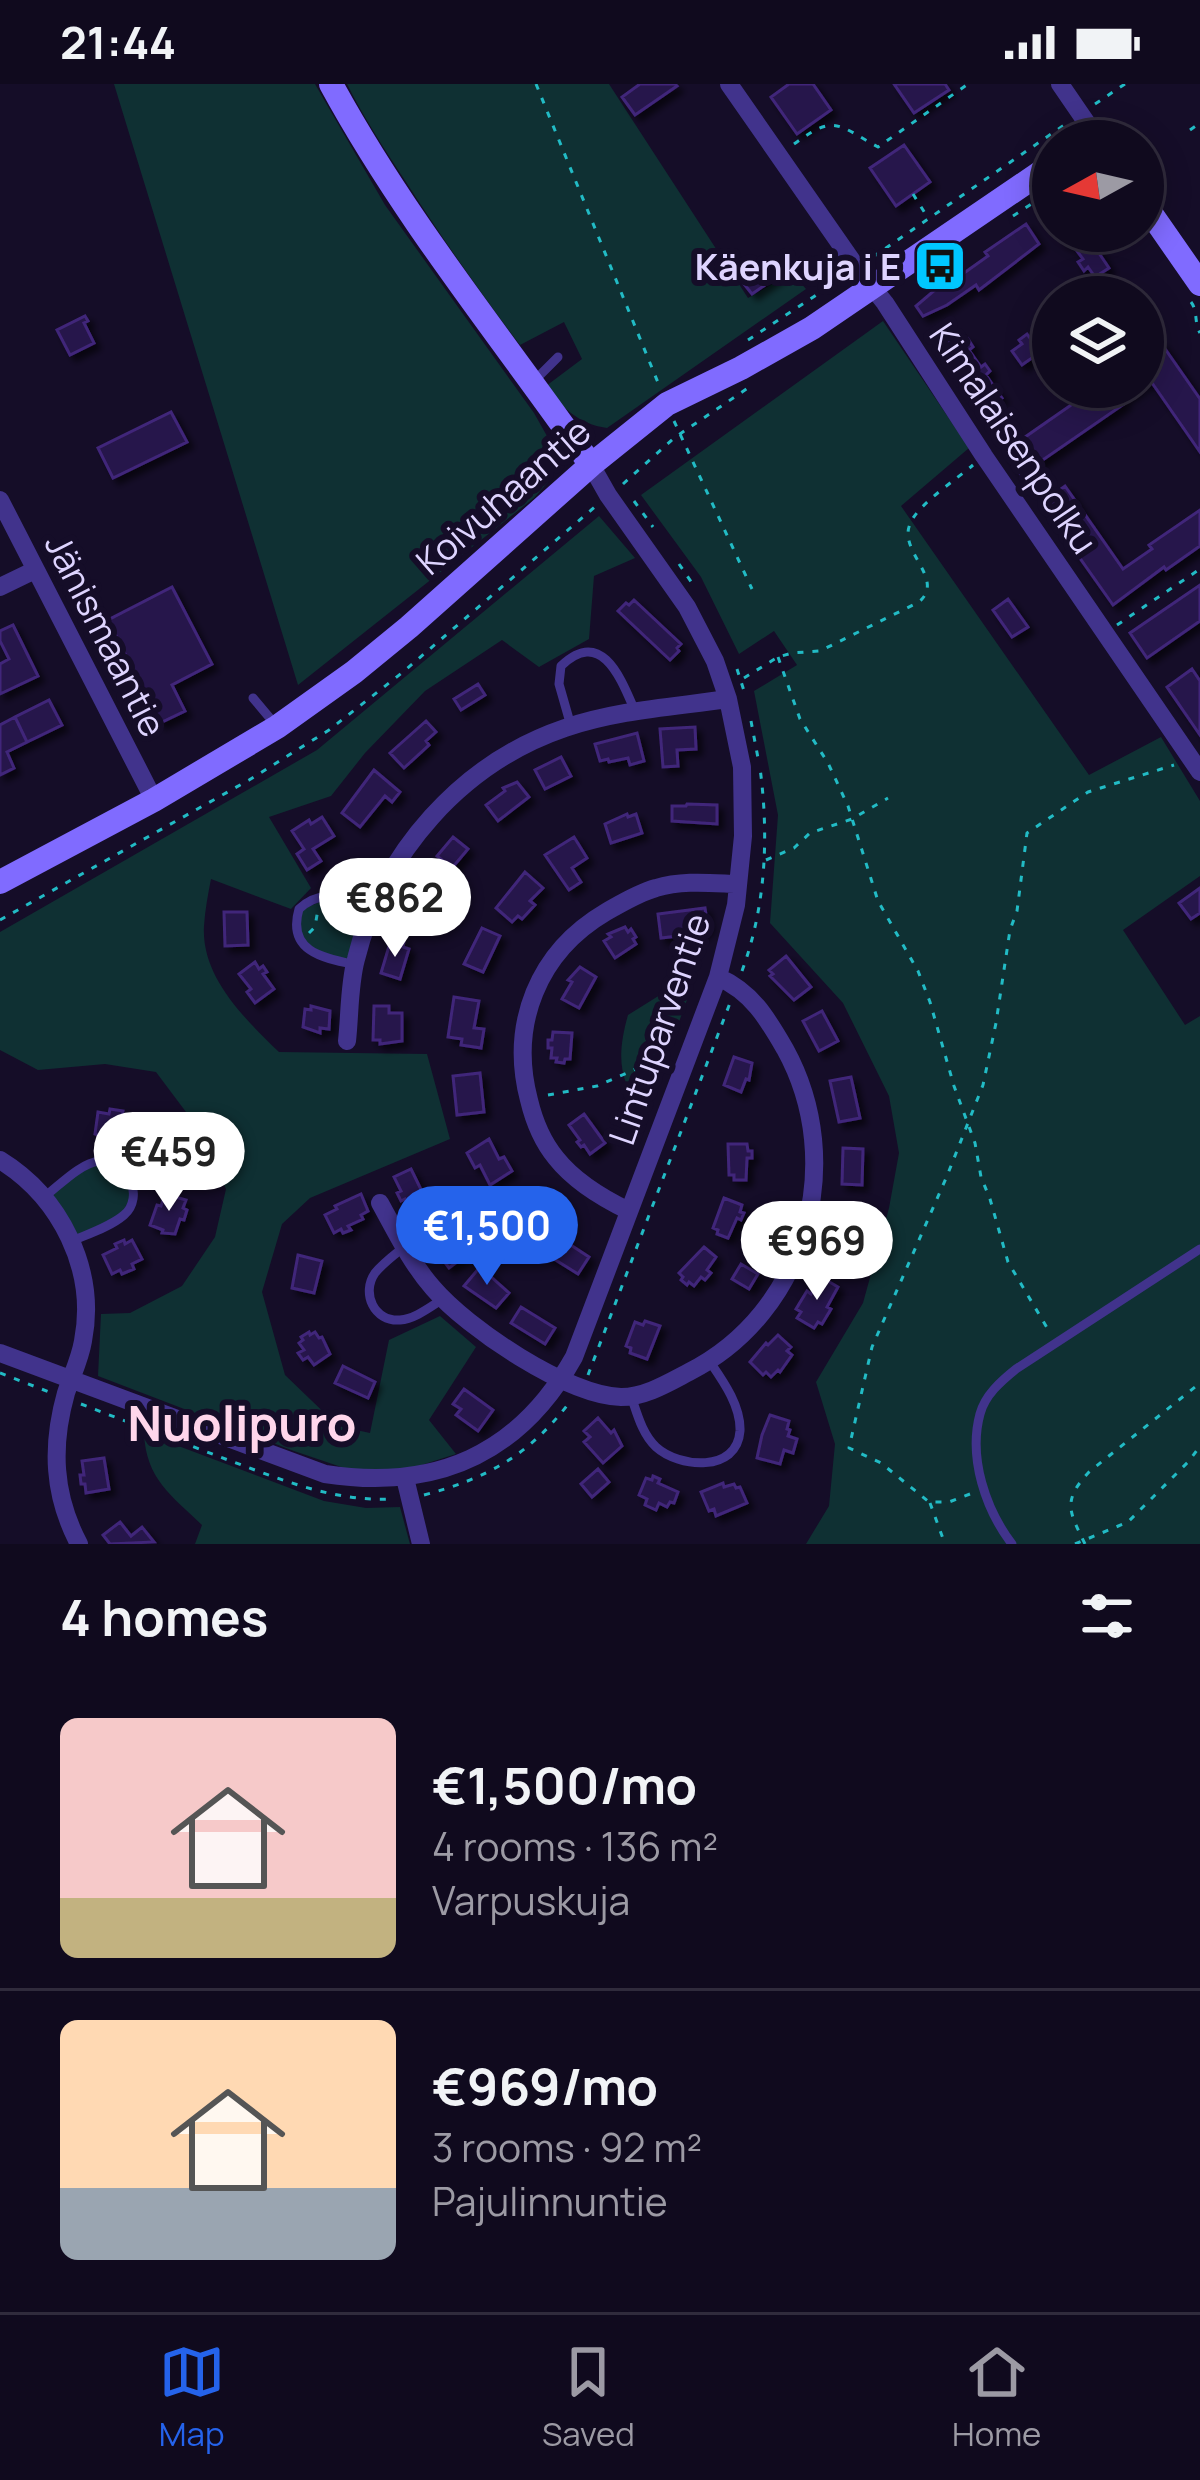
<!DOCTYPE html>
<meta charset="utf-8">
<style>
body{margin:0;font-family:Manrope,sans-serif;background:#191327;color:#f1f3f6;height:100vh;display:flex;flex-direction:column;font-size:45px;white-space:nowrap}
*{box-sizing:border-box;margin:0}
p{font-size:39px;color:#9c9aa4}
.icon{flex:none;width:66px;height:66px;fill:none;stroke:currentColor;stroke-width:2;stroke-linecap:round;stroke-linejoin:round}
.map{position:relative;height:1460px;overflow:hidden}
.details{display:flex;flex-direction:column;background:#100a1e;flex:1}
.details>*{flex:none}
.needle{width:78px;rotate:262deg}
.controls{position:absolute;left:1032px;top:36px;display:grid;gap:24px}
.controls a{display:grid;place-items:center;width:132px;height:132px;border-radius:50%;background:#100a1e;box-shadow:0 6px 30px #0003,0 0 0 3px #302b3c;font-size:60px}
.price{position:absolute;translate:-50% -102px;padding:0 27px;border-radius:42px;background:#fff;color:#222;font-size:39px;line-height:78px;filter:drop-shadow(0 3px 6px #0008)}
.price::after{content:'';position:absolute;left:50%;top:72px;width:36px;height:27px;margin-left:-18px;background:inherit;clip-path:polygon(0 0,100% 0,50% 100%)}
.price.selected{background:#2563eb;color:#fff}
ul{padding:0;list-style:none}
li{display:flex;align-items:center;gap:36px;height:300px;padding:0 60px}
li+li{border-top:3px solid #302b3c}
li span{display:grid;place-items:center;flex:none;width:336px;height:240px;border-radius:18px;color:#555}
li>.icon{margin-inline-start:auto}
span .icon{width:144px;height:144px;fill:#fffc;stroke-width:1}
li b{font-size:51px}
h2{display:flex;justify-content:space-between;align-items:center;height:144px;padding:0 60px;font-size:51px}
.status{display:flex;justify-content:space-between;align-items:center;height:84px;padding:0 60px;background:#100a1e;direction:ltr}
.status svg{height:33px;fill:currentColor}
.menu{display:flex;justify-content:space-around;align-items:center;height:168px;border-top:3px solid #302b3c;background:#100a1e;font-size:33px;color:#9c9aa4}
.menu a{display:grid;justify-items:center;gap:6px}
.menu .selected{color:#2563eb}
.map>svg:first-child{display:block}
.green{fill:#0f3033}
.building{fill:#28174b;stroke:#41267a;stroke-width:3;filter:url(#shadow)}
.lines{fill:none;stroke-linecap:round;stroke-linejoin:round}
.path{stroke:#22bbc5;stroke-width:3;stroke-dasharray:6 9;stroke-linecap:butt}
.lane{stroke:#41338c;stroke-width:9}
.street{stroke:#41338c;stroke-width:18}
.secondary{stroke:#806bff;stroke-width:24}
.labels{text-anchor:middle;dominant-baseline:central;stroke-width:12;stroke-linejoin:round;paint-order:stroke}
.poi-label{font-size:36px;font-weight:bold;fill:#ded4ff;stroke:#150d28;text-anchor:end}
.street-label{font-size:36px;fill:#ded4ff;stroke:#150d28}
.district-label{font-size:48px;font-weight:bold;fill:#ffd6eb;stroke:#150d28}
</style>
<div class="status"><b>21:44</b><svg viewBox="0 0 49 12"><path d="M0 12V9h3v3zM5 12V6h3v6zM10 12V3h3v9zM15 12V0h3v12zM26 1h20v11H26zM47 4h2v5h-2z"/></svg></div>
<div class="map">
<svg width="1200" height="1460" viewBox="0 0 1200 1460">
<defs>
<filter id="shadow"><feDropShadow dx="5.5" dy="5.5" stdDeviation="3" flood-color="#0009"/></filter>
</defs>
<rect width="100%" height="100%" fill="#150d28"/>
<path class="green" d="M114,0H315L385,121L534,329L556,368L549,397L534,414L298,601Z
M347,0H609L748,214L792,189L806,205L607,344C578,340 563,324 546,302L582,275L564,238L520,261C480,208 442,154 406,98C385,66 364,34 347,0Z
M883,237L969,364L901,422L1089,691L1161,653L1200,717V792L1123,846L1185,941L1200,932V1460H806L829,1422L835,1360L816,1298L863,1219L889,1124L899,1069L889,1012L843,919L770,839L778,731L754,607L797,581L774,547L739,570L701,493L641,411Z
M599,432L635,474L594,492L589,555L539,583L502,556L425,607L365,669L331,712L269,733L311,804L291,825L211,795C208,810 205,826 204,842C201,893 245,935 279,968L427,970L450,1055L310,1114L282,1140L262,1208L285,1291L338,1342L370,1349L389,1256L440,1232L476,1263L429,1336L456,1370L409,1385L353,1387L294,1367L98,1292L101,1230L130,1229L182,1202L215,1153L226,1105L192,1036L156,988L105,980L38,986L0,966V848L317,666Z
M331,813L370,823L350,877L309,864L298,845L301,826Z
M660,911L688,913L646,1029C617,999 617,970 628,931Z
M110,1080L127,1092L131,1113L121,1131L73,1154L47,1113L88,1082Z
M144,1349L324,1417L366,1424L400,1423L410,1460H195L202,1441C171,1411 146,1395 144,1349Z"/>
<path class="building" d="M640,0H675L677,2L635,31L622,13Z
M789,0H813L831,26L797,50L771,13Z
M894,0H945L949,6L914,29Z
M904,61L930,98L896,122L870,84Z
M1026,140L1039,160L979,206L976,201L947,221L923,232L916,222L935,206L933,204L961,184L964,189L988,172L985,168Z
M1084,147L1109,184L1095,193L1088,183L1084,187L1078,178L1083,175L1069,156L1065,159L1059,151L1063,147Z
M787,170L794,181L752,210L744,200Z
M85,232L88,237L84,239L94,259L70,271L57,246Z
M1053,239V259L1022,281L1012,267L1022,260L1019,256L1027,250L1030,254L1040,248L1036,243L1041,240L1044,245Z
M957,249L964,258L968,255L973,263L969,266L981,283L985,280L990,287L986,291L1002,314L988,323L943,259Z
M1161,259L1200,315V368L1150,296L1143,301V271Z
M1097,303H1140L1121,316L1124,320L1021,391L1005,367Z
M171,328L187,358L113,394L98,364Z
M1065,402L1123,485L1152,465L1149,461L1200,426V462L1166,486L1164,483L1113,521L1041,419Z
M1200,501V537L1147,574L1130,549Z
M172,503L212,580L172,601L185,627L160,639L108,536Z
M1008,515L1028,543L1012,553L993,526Z
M634,516L681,560L677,564L679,567L670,576L618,527L626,519L629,521Z
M13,541L38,592L0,610V580L9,575L0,557V547Z
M1192,585L1200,597V651L1167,603Z
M478,600L485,611L461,626L454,615Z
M49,616L62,641L27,658L15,633Z
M15,633L27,658L7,668L14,684L0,691V641Z
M426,637L436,648L426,657L429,661L404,684L390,669Z
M695,643L696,665L677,666L678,682L663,683L660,645Z
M637,649L644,677L630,681L628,674L609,678L608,675L600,677L595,660Z
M561,673L571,692L545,705L535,686Z
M374,686L400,708L392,718L385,712L360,743L342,729Z
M517,698L529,713L498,737L486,721L505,707L503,704Z
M687,720L717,721V740L672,737V722H686Z
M627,730L628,733L636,730L642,749L611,759L605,740Z
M322,733L334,752L313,765L321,777L307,786L297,770L304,765L292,747L309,736L311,740Z
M453,753L468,765L452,784L437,772Z
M574,753L587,774L572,784L581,798L569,806L545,771Z
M525,788L543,804L530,817L535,821L522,835L518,832L512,838L496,824Z
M1200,804V829L1191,835L1179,819Z
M416,805L433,814L419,841L401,832Z
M705,824L708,844L703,845V849L661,854L658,830Z
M224,828H247L248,861L225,862Z
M625,843L628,848L631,845L636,853L633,855L636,860L615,874L604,857L611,853L608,850Z
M482,844L500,852L483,888L464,880Z
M398,856L404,858L403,863L409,865L400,895L381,889L390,859L396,861Z
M786,872L811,903L794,916L770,892L773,890L769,886Z
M255,878L259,885L263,882L267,888L263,890L274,905L255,919L247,908L251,905L239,890Z
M580,883L596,893L579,924L562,915L572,898L568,896Z
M454,913L479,917L474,944L484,945L481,964L461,961L462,955L448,953Z
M311,922L330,927L329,945L320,944V949L303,943L305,925L311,926Z
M374,922H389V929H402V957L380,960V956H373Z
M822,927L838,957L819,967L803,937Z
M553,948L572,949L570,975H565L564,979L556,978L557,974H551L552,964H548V956H552Z
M734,973L752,979L749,996L746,995L741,1008L724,1001Z
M480,989L484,1028L457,1031L453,992Z
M851,993L860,1034L839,1038L830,997Z
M110,1025L123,1027L122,1032L130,1033L127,1055L112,1052L111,1056L95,1050L98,1028L109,1030Z
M584,1030L605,1059L590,1070L584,1061L581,1063L577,1058L580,1056L569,1041Z
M163,1054L166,1060L170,1057L180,1072L175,1074L179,1081L174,1084L175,1087L162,1092L146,1072L149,1070L145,1064Z
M489,1055L499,1075L504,1073L512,1087L490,1101L480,1081L475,1084L467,1069Z
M728,1060H747L748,1067H752V1074H747L746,1096H734V1091H729Z
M843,1064L863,1065L862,1101L842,1100Z
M411,1085L430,1124L413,1132L405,1115L401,1117L397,1109L401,1107L394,1093Z
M165,1110L186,1116L183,1124L187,1126L184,1136L180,1135L175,1150L162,1149L163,1146L150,1141L157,1121L161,1122Z
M361,1110L368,1127L361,1131L363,1135L348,1142L351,1146L343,1149L341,1145L334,1149L325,1131L337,1125L335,1122Z
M517,1111L522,1116L524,1114L537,1127L534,1130L544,1140L528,1155L501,1125Z
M724,1114L742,1121L740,1128L744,1129L741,1136L737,1134L728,1154L717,1150L718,1146L713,1144Z
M837,1128L858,1134L847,1173L826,1168Z
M440,1140L465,1172L449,1184L425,1152Z
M557,1152L589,1173L578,1190L546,1170Z
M124,1156L125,1160L132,1156L142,1175L132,1180L134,1185L122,1190L120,1186L112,1190L103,1171L117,1164L115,1160Z
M704,1163L716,1173L707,1186L711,1189L705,1196L701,1193L694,1202L689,1198L687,1201L681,1196L683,1193L679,1189Z
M298,1171L322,1177L314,1209L292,1204Z
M741,1180L758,1190L749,1205L732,1195Z
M480,1183L509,1209L496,1224L464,1202Z
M821,1193L838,1203L827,1223L831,1225L822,1240L818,1238L814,1244L797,1234L801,1228L796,1225L807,1207L811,1210Z
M521,1223L555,1244L545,1260L511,1239Z
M645,1237L660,1242L647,1275L630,1269L631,1264L626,1262L635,1238L643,1241Z
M309,1248L310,1251L315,1248L319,1254L322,1253L330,1270L314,1281L308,1273L303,1276L298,1269L304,1266L299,1259L303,1256L301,1253Z
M778,1251L791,1263L787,1267L792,1271L780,1288L778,1286L771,1293L766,1288L763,1291L750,1278L766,1259L768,1261Z
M343,1282L375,1298L368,1314L335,1299Z
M464,1305L493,1326L478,1347L456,1331L461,1325L453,1320Z
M770,1331L789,1337L787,1345L790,1346L788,1352L797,1355L793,1369L784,1366L780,1380L757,1374L762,1351Z
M598,1334L611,1349L614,1346L622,1362L603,1379L584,1358L590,1353L584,1347Z
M104,1374L109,1405L86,1409L85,1400H81L80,1391H84L82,1377Z
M598,1385L609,1398L592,1413L581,1400Z
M653,1392L660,1395L658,1399L678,1408L674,1419L670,1418L667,1423L659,1419L656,1426L645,1421L647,1415L639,1411L646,1394L652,1396Z
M723,1399L724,1403L734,1400L736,1404L740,1403L747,1419L716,1432L714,1425L709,1427L701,1408Z
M120,1438L131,1452L142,1443L154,1458L110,1460L103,1451Z"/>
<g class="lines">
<path class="path" d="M536,0L659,301
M1095,20L1125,0
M1190,46L1200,39
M794,60C835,30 836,40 878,63L968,0
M913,110L928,134
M1013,132L1053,106
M873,173L1067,39
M1191,218C1198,227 1194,239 1200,249
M748,256L845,192
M674,337L752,505
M623,400L674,354L748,304
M634,417L653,443
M679,480L694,502
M1117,541L1200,485
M778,573L800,635L828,679L848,722L878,817L918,887L930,918L954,1002L975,1059L981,1093L990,1115L1008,1178L1049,1247
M737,585L745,610
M744,594L778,573L792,569L820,567L919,518C946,495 898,468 910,440C917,421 957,395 973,381
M751,637L758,674
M766,776L794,764L810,749L852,735L888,714
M0,836L249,696L329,646L403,588L597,421
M309,849L315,843L318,825
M742,887C766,822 769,752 760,684
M548,1011L597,1002L643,982L668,922L685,925
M0,1289L49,1308
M588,1291L730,919
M81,1320C127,1338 174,1355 220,1373C275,1393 331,1418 391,1415
M970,1410L949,1418H929L881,1379L849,1364L872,1263L947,1092L983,1001L996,939L1010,846L1017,827L1027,749L1088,708L1174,681
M424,1411C488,1394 529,1371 569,1319
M930,1419L945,1460
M1075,1460L1128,1438L1189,1377L1200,1362
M1085,1460C1069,1427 1062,1417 1089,1388L1200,1299"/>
<path class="lane" d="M536,295L558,273
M253,614L274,639
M571,642L559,600L561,582C602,543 621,595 635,627
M353,880C321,874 287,866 299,825C322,803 348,815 376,819
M44,1113C60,1101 80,1079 100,1077C128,1074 145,1113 124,1131C110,1143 88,1150 72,1157
M404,1163C394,1171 383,1179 375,1189C361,1209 374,1238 400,1236C415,1235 430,1223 443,1215
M631,1312C637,1329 642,1350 656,1363C679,1384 737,1389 740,1347C741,1322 723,1297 710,1278
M1012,1460C986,1426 968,1374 980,1330C985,1311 1001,1297 1016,1285L1200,1165"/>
<path class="street" d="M729,0L857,184L885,219L984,372L1200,688
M1060,0L1095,51
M0,416L154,716
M0,503L35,486
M347,957C350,930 349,901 356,875C382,769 462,679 565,644C618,626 673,623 728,615
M0,1076C60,1113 97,1185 83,1257C80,1275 72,1291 66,1309C51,1362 53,1411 79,1460
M380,1119C396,1148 411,1179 433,1204C467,1244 568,1312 621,1313C645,1313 668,1299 689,1288C806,1229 848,1079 785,965C767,934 752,908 718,893
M629,1127C602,1114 575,1098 556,1074C542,1057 534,1037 529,1016C509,940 538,868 606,828C622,819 638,809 656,804C682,796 710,799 737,800
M0,1269L325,1390C435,1407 519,1371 574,1273L718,893L736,821L743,752L742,683L728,615L715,577L687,523L608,411L591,381
M405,1394L421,1460"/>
<path class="secondary" d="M331,0C405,136 503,255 591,381
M1087,57L1095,51L1099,57
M1143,118L1200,200
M0,798L154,716L277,643L354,588L409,543L591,381L667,320L741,284L812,244L1053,80"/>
</g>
<defs>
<g id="bus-square" transform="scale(2.7)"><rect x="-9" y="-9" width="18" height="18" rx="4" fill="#00c7ff" stroke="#150d28"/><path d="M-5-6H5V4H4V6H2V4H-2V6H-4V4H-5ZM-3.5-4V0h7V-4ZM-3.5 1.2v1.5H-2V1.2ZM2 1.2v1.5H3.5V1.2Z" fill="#111"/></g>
</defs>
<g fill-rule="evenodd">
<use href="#bus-square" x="940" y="182"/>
</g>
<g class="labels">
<g class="poi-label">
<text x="901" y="182">Käenkuja i E</text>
</g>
<g class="street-label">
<text transform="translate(1014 354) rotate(56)">Kimalaisenpolku</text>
<text transform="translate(503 412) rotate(-41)">Koivuhaantie</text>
<text transform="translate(106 551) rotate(63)">Jänismaantie</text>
<text transform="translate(659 945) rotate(-71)">Lintuparventie</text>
</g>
<g class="district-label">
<text x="242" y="1338">Nuolipuro</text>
</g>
</g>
</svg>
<div class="controls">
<a><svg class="needle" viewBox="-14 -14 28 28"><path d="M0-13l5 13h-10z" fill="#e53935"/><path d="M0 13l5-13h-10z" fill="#9c9aa4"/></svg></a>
<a><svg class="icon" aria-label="layers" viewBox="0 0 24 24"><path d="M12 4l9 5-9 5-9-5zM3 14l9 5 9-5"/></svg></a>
</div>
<b class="price" style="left:395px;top:876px">€862</b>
<b class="price" style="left:169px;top:1130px">€459</b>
<b class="price selected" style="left:487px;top:1204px">€1,500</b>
<b class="price" style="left:817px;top:1219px">€969</b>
</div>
<section class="details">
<h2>4 homes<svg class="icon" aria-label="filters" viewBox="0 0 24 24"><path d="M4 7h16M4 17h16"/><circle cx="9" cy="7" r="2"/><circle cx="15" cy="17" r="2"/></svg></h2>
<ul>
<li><span style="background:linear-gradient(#f6c9c9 75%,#c2b280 0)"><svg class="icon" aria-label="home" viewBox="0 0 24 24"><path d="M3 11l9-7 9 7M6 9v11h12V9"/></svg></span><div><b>€1,500/mo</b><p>4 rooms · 136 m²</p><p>Varpuskuja</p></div></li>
<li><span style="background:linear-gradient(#ffd9b3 70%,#9aa5b1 0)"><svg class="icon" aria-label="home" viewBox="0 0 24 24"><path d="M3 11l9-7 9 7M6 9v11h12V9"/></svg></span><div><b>€969/mo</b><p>3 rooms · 92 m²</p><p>Pajulinnuntie</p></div></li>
</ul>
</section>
<nav class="menu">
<a class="selected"><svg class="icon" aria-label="map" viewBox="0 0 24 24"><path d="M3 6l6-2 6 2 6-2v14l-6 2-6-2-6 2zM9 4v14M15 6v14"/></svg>Map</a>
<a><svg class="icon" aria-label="saved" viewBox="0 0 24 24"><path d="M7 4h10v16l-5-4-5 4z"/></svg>Saved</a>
<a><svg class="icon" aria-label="home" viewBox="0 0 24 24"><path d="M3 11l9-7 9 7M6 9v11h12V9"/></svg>Home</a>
</nav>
